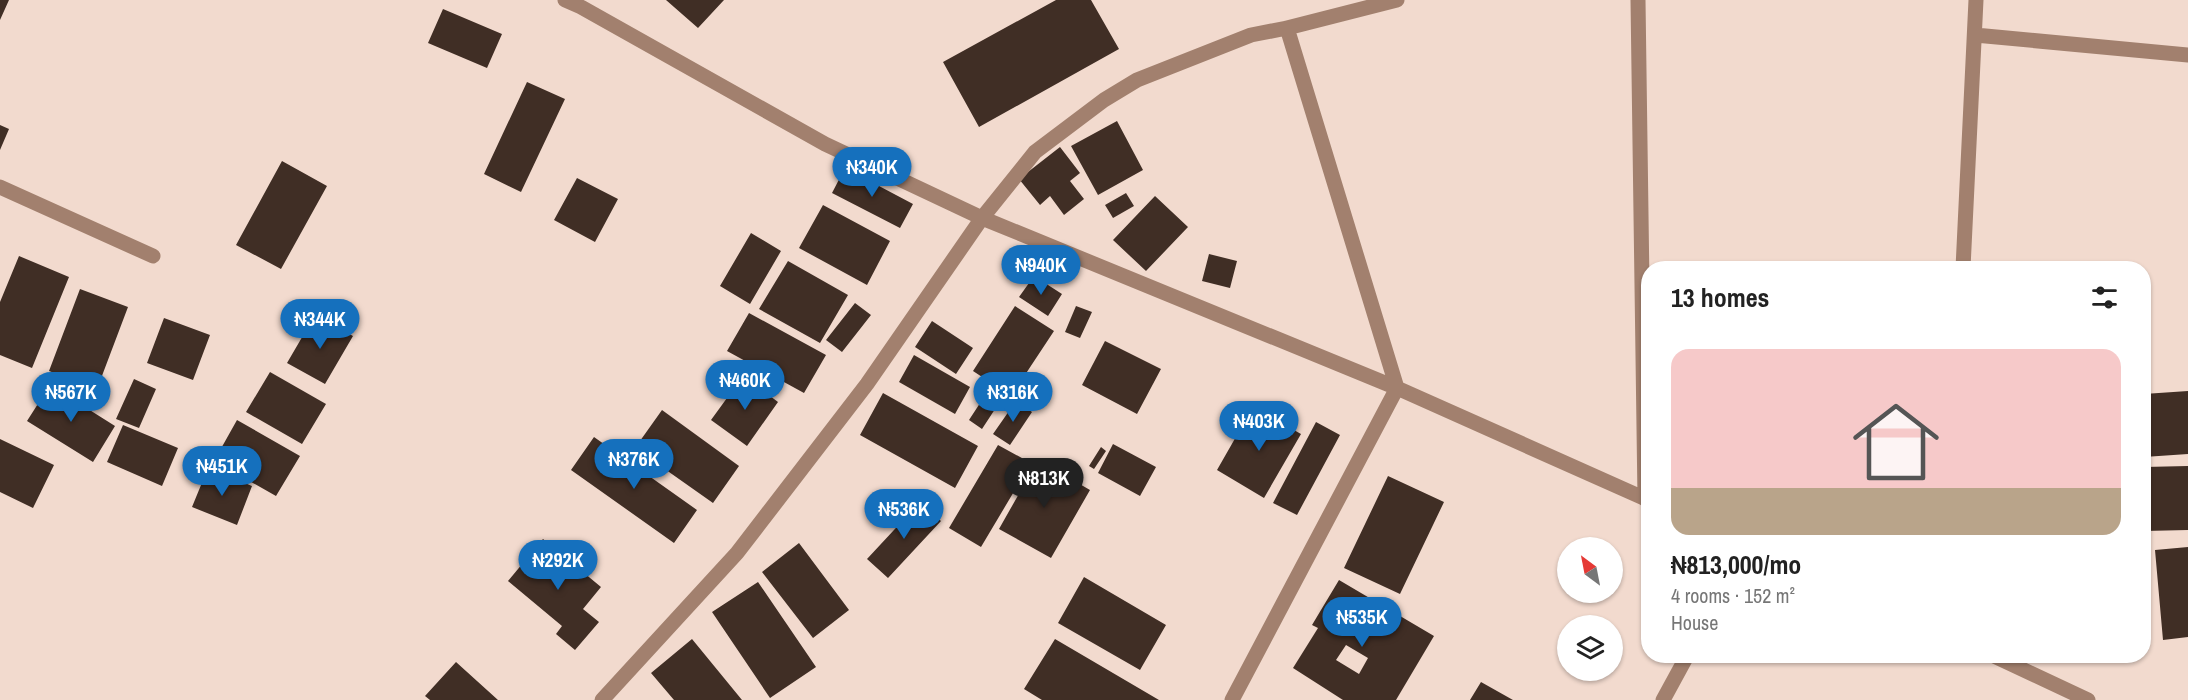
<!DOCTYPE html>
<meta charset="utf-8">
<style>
body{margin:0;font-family:"Archivo Narrow",sans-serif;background:#f6f6f6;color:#222;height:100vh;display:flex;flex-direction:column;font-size:22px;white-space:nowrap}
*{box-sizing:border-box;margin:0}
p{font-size:20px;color:#767676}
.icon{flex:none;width:33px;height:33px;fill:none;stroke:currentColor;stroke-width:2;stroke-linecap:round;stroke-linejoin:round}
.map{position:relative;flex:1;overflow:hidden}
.drawer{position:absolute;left:1641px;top:261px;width:510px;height:402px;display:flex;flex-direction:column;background:#fff;border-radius:24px;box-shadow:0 2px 4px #0004}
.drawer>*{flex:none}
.needle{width:39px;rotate:328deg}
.fabs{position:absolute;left:1557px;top:537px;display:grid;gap:12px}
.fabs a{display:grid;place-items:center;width:66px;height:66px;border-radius:50%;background:#fff;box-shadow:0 2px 4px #0004;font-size:30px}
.price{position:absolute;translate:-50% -51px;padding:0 14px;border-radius:21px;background:#1570bd;color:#fff;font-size:20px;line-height:39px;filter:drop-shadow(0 2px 3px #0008)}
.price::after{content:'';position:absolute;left:50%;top:36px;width:18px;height:14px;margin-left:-9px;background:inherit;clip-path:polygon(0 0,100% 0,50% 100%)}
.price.selected{background:#222;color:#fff}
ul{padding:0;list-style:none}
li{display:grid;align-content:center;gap:12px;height:318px;padding:0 30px}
li span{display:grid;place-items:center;height:186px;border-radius:18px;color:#555}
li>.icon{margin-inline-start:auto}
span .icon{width:108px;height:108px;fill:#fffc;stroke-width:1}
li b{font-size:26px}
h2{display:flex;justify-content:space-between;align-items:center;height:72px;padding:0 30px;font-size:26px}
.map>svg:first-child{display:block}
.building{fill:#402e25;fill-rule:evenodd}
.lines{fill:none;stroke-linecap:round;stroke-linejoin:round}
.street{stroke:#a2806e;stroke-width:15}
</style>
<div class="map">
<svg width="2188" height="700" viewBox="0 0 2188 700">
<rect width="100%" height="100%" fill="#f2dace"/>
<path class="building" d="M0,0H9L0,20Z
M666,0H724L698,28Z
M1056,0H1091L1119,49L979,127L943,62Z
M443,9L502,34L487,68L428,43Z
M527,82L565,99L521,192L484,174Z
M1117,121L1143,170L1098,195L1071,146Z
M0,125L9,129L0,150Z
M1060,147L1080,173L1070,181L1084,199L1064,215L1050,196L1040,205L1019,179Z
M282,161L327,186L281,269L236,245Z
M845,168L913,204L900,228L832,193Z
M577,178L618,199L595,242L554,220Z
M1126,193L1134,206L1113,218L1105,205Z
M1155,196L1188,227L1146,271L1113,240Z
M823,205L890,241L867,285L799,248Z
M751,233L781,251L750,304L720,286Z
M1209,254L1237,261L1230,288L1202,281Z
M19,256L69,277L32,368L0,355V302Z
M788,261L848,295L820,343L759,309Z
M1034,276L1062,294L1048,316L1019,297Z
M80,289L128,307L97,389L49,371Z
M855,303L871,315L842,352L826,340Z
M1015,306L1054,331L1011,396L973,371Z
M1076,306L1092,312L1080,338L1065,332Z
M749,313L826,355L804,393L727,351Z
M315,315L353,336L325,384L287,363Z
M164,318L210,335L193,380L147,363Z
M932,321L973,348L956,374L915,347Z
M1105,341L1161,369L1137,414L1082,385Z
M914,355L970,387L955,414L899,382Z
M270,372L326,404L302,444L246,412Z
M743,376L778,402L747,446L711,420Z
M134,379L156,389L139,428L116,419Z
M50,385L115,426L93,462L27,421Z
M2188,391V454L2144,457V394Z
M883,393L978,446L955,488L860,435Z
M986,394L999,403L982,429L969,420Z
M1016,401L1032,412L1010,445L993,434Z
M1253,407L1301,434L1264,498L1217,470Z
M662,410L739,466L713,503L635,448Z
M237,420L300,456L276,496L214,461Z
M1316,422L1340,435L1297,515L1273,503Z
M123,425L178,448L162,486L107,462Z
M594,437L697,510L674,543L571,470Z
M0,439L54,465L33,508L0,492Z
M1113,444L1156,467L1140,496L1098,473Z
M998,445L1031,463L981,547L949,528Z
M1101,447L1106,451L1094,469L1089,466Z
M1038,460L1090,490L1051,558L999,529Z
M2188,466V530L2144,531V467Z
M208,468L252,486L237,525L192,507Z
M1388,476L1444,502L1400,594L1344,568Z
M920,502L941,521L888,578L867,559Z
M543,539L601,587L583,609L599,622L575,650L556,634L562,626L508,581Z
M799,543L849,610L813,638L762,572Z
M2188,547V637L2163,640L2155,550Z
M1084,577L1166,625L1140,670L1058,623Z
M1339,580L1434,636L1396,700H1343L1293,668L1318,628L1312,625ZM1346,645L1368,658L1359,674L1336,660Z
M758,582L816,667L770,698L712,612Z
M692,639L742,700H674L651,673Z
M1055,639L1159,700H1042L1024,689Z
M456,662L498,700H430L425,696Z
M1481,682L1513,700H1470Z"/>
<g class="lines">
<path class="street" d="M565,0L581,7L825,144L982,218L1397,388L1648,500
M1638,0L1645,499
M1975,35L2188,55
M0,187L153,256
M1963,268L1976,0
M1994,656L2088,700
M602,700L737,553L867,384L982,218L1035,152L1104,100L1137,80L1251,35L1287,28L1397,0
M1232,700L1397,388L1287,28
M1663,700L1687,656"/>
</g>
</svg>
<div class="fabs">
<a><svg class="needle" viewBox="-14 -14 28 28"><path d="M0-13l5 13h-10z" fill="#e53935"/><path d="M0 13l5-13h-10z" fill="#767676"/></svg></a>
<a><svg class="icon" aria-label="layers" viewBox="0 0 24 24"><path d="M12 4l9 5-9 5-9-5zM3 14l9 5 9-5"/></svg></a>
</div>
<b class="price" style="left:872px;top:198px">₦340K</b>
<b class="price" style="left:1041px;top:296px">₦940K</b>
<b class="price" style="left:320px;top:350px">₦344K</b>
<b class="price" style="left:745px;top:411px">₦460K</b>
<b class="price" style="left:71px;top:423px">₦567K</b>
<b class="price" style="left:1013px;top:423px">₦316K</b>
<b class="price" style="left:1259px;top:452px">₦403K</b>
<b class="price" style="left:634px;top:490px">₦376K</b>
<b class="price" style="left:222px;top:497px">₦451K</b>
<b class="price selected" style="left:1044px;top:509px">₦813K</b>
<b class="price" style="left:904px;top:540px">₦536K</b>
<b class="price" style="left:558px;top:591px">₦292K</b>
<b class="price" style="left:1362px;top:648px">₦535K</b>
<section class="drawer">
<h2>13 homes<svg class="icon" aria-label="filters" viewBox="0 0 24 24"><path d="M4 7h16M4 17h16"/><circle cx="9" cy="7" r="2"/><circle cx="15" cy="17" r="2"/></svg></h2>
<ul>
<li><span style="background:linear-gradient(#f6c9c9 75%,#b9a48a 0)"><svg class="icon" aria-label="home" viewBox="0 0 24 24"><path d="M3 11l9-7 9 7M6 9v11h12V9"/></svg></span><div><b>₦813,000/mo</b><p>4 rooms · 152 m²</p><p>House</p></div></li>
</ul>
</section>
</div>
